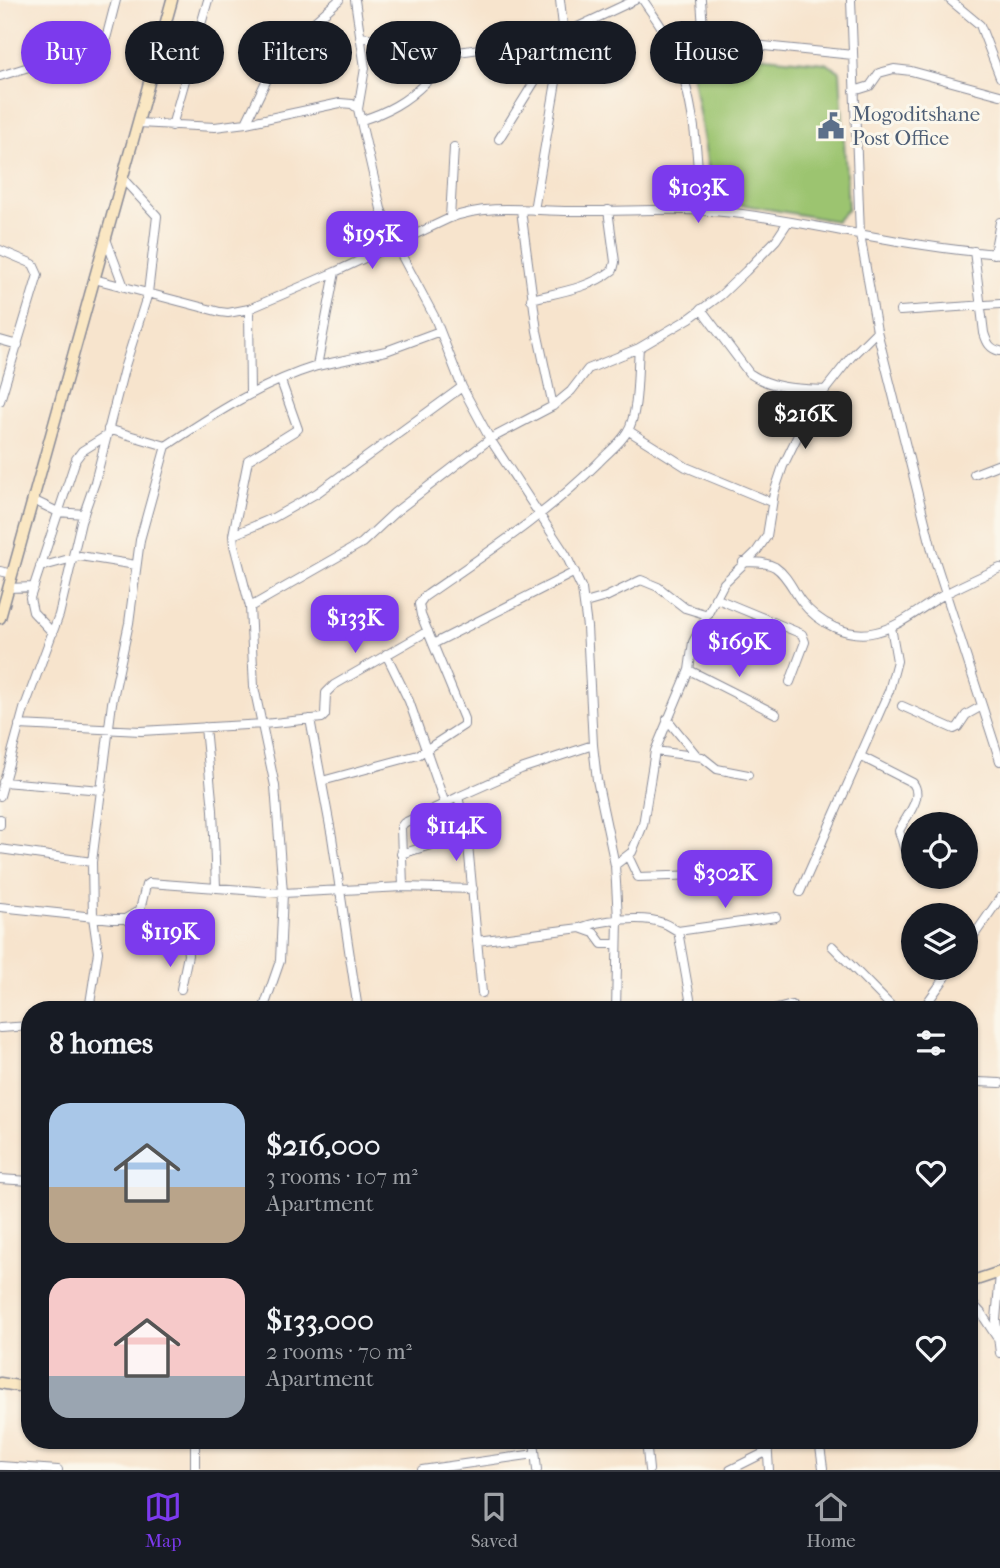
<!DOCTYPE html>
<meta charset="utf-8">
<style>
body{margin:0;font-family:"IM FELL French Canon",serif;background:#20242c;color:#f1f3f6;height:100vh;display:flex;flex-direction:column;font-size:26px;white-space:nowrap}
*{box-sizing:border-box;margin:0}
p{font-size:23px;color:#9ea1a6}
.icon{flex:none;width:38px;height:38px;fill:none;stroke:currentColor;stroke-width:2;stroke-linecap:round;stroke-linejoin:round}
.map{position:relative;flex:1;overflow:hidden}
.sheet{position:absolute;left:21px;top:1001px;width:957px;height:448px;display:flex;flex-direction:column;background:#171b24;border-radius:28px;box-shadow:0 2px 5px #0004}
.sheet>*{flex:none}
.hud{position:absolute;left:21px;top:21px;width:959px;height:63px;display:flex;gap:14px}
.tools{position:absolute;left:901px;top:812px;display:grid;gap:14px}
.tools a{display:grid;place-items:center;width:77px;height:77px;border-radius:50%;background:#171b24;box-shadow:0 2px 5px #0004;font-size:35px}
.price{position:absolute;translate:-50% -60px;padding:0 16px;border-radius:14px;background:#7c3aed;color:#fff;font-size:23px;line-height:46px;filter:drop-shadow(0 2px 4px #0008)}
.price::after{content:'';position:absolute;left:50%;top:42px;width:21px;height:16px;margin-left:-10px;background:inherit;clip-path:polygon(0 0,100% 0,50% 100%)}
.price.selected{background:#222;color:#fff}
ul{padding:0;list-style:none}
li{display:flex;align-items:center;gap:21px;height:175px;padding:0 28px}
li span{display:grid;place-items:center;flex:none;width:196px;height:140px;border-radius:21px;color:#555}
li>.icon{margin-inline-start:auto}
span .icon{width:84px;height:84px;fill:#fffc;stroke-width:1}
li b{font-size:30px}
h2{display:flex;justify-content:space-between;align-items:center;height:84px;padding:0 28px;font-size:30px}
.pill{padding:0 24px;border-radius:32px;background:#171b24;box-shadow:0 2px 5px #0004;font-size:24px;line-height:63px}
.pill.selected{background:#7c3aed;color:#fff}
.tab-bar{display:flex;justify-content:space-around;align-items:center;height:98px;border-top:2px solid #363941;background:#171b24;font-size:19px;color:#9ea1a6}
.tab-bar a{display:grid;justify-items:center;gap:4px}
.tab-bar .selected{color:#7c3aed}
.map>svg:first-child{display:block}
.green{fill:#9cc470;stroke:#5c7a67;stroke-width:2}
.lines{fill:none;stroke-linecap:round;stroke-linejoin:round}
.minor-casing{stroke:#898a96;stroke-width:10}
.secondary-casing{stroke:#898a96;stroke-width:13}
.minor{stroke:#fff;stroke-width:8}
.secondary{stroke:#fae7c3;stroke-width:10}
.labels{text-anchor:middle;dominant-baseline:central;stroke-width:6;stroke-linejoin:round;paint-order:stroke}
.service-label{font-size:21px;fill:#4e5e75;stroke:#fbf7ec;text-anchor:start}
</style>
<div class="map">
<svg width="1000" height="1470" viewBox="0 0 1000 1470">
<rect width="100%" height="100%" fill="#fbf7ec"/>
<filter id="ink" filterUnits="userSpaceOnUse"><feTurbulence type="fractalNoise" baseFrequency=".0143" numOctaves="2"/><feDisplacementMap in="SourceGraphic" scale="14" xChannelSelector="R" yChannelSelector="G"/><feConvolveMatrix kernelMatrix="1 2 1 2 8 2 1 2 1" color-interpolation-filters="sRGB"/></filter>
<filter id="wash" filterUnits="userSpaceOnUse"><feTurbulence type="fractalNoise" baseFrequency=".00686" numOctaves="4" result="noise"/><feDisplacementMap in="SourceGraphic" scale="28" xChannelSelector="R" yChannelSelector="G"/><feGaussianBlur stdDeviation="1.57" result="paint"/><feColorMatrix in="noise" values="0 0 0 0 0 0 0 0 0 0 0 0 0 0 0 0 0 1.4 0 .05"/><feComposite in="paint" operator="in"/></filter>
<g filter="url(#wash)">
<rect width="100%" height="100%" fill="#f7e4cd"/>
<path class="green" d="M707,51L825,63L840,71L848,209L836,221L728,202L713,195L690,60Z"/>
</g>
<g filter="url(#ink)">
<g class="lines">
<g class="minor-casing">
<path id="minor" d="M355,0L365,68L358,109
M643,0C653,15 665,30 672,46C695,96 698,156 700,211
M701,0L704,42
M851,0L860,234L877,331L933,554L1000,761
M950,0L980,25L1000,77
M360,37L395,41L404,46L433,74
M672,45L724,42L853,55
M0,76L51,60L92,66L98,63L101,58L116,0
M854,91L870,86L879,73L894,69L911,71L1000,95
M362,120C387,112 406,102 425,83C436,72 445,60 458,52L552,39L635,0
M138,123L215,127L246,123L340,103L352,104L358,109L381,209L395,243L435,318L462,387L490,439L566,555L582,589L587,627L593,745L597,780L615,865L618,919L616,1010
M246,123L271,71L286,47L339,0
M172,126L208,0
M499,139L538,76L545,75L556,81
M521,210L537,331L553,406
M534,210L564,35L560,0
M450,218L454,147
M106,239L124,287
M0,250L33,264L38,275L0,401
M974,251L984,333C987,343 990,349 1000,351
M994,254L1000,222
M94,279L220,312L228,313L249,309L335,272L450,218C490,203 530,211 571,211C628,212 685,206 742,214C828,226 913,248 1000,254
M531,299C560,292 590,288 613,270L615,262L608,210
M249,309L250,394
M701,309L749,373C772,389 798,389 825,390
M900,311L1000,304
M0,340L18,345
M317,366L386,351L440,331
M108,429L166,446
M629,431L686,467L771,502
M974,474L1000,464
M33,500L58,512L84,514
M233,535L273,518L317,493L462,387
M743,562C754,563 765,561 775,567C787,575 793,590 801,601C818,623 848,639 876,632C902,626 924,605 947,593C964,584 982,576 1000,568
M40,567L80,556L136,565
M0,571L12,574
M8,588L34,587
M715,598L802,634L805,642L790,682
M585,603L606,597L641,580L658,587L685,608L708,615
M250,607L362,543L394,513L490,439L553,406L571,391L588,369L639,348L690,318L721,295L746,271L776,240L788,222
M53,633L33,612L30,598L76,459L82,451L106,436
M433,644L575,572
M386,654L409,701L445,804
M689,670L776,714
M902,706L954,729L958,727L966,715L982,706
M310,719L332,837L358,1010
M667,719L697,756
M19,725L141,731L264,724L322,718L325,715L326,693L334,685L428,631
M205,727L213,810L216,887
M655,751L702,757L717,769L748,775
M860,756L913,783C924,798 906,816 899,831L907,857
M322,781L418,755L464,725V719L421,615L419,604L424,597C484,555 546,515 598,463C607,453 620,444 627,432C639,414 637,370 639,348
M3,782L102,790
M0,796L24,709L59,615L81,522L95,482L124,369L148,293L157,216L123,179
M0,819V825
M0,849L92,862
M401,854L467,834
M628,856L638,877L732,874
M615,865L632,852L643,825L655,751L689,670L693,642L724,583L756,552L767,536L774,493L783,466L799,433L825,390L851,357L877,331
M403,887L401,827L404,823L458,797
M800,892L889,691L897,661L891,627
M0,907L113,919H125L140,910L146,885L149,883L283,893L403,887L473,889
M125,919L145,933L187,945L188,955L181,989
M580,928C600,920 643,915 663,923C669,925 673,929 678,931L692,1010
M678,931L776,917
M477,941L580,928L594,933L602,944H617
M832,946L895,1010
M966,947L1000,898
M482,993L467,834L458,797L521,769L593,745
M89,1010L98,952L93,917L92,862L112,703L129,623L140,540L164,453L166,446C214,414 262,383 317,366L335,272
M263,1010L280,961L283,893L275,786L254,687L250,607L234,545L233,535L248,460L298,429L281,381
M773,1010L792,1005L794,1010
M922,1010L952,968
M0,1028L30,1026
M978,1082L1000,1083
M0,1179L30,1181
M1000,1274L996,1320L1000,1353
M970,1301L981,1313L996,1336
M534,1440L537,1470
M646,1440L649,1470
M767,1440L769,1470
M819,1440L823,1468
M0,1466L58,1470
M195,1470V1440
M422,1470L535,1454
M730,1470L768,1451"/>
</g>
<g class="secondary-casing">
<path id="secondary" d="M0,618L172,0
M970,1282L1000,1272
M0,1383L30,1388"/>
</g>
<use href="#minor" class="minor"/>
<use href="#secondary" class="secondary"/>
</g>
</g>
<defs>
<g id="civic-bare" transform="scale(2.1)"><path d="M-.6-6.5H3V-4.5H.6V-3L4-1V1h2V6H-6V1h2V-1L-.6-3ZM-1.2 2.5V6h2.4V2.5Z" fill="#5c6f8a" stroke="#fbf7ec" stroke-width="2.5" paint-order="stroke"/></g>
</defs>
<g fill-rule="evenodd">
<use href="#civic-bare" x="831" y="126"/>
</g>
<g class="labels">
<g class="service-label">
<text x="852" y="114">Mogoditshane<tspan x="852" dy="24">Post Office</tspan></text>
</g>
</g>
</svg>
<div class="tools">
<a><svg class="icon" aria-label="locate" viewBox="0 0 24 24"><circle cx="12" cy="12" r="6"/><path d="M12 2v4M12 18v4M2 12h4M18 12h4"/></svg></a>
<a><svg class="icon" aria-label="layers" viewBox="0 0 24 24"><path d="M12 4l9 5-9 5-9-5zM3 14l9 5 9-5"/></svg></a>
</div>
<b class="price" style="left:698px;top:225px">$103K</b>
<b class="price" style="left:372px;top:271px">$195K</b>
<b class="price selected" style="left:805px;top:451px">$216K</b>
<b class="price" style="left:355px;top:655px">$133K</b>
<b class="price" style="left:739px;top:679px">$169K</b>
<b class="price" style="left:456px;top:863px">$114K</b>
<b class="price" style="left:725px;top:910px">$302K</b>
<b class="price" style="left:170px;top:969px">$119K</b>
<div class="hud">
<a class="pill selected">Buy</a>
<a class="pill">Rent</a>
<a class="pill">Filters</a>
<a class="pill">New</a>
<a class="pill">Apartment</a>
<a class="pill">House</a>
</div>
<section class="sheet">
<h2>8 homes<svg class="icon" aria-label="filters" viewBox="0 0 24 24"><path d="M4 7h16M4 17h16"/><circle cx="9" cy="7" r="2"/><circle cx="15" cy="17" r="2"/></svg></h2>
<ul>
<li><span style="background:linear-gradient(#a9c7e8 60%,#b9a48a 0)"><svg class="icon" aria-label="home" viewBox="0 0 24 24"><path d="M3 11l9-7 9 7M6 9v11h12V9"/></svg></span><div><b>$216,000</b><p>3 rooms · 107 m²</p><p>Apartment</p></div><svg class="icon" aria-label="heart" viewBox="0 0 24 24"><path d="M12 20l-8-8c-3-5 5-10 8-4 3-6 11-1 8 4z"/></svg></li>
<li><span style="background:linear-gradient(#f6c9c9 70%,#9aa5b1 0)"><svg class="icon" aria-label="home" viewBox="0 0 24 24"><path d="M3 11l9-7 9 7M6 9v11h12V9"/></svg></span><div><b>$133,000</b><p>2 rooms · 70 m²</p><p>Apartment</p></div><svg class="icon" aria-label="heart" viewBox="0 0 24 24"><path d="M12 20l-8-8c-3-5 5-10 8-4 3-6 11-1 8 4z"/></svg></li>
</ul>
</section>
</div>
<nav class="tab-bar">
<a class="selected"><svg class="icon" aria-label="map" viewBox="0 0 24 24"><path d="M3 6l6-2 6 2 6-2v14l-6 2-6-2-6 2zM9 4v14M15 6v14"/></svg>Map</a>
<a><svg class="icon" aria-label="saved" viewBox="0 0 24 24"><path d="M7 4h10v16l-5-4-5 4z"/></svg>Saved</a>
<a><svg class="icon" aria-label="home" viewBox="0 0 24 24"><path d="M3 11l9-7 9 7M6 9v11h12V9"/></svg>Home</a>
</nav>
